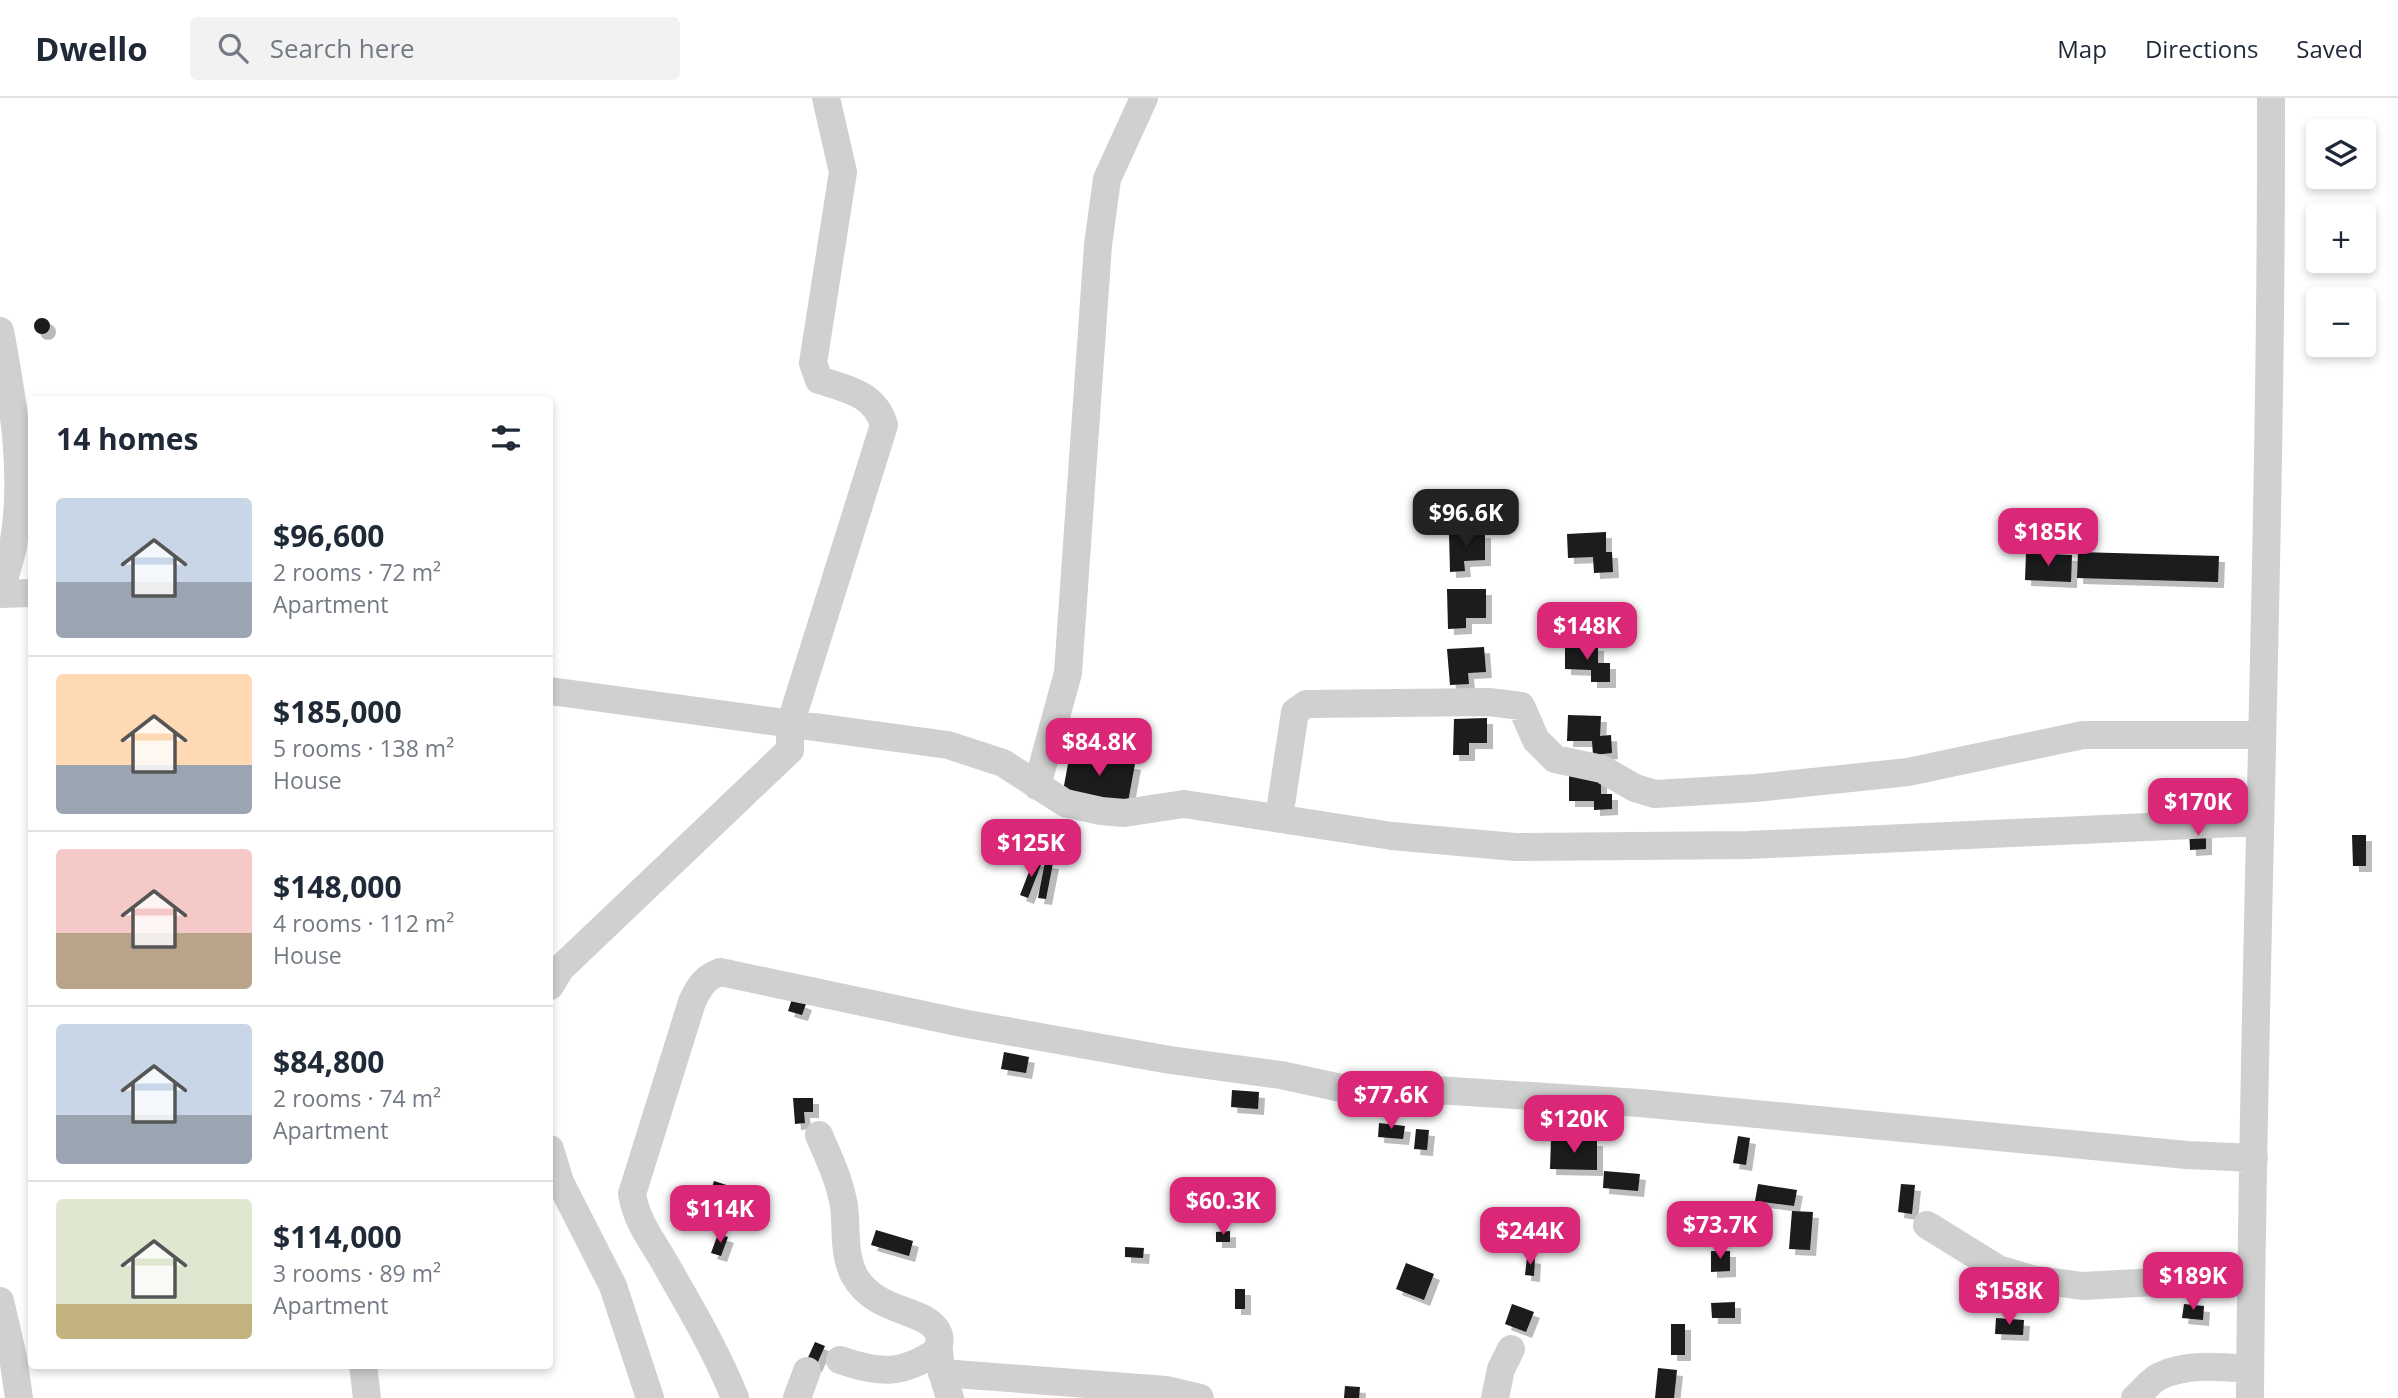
<!DOCTYPE html>
<meta charset="utf-8">
<style>
body{margin:0;font-family:"Open Sans",sans-serif;background:#f2f2f3;color:#1f2937;height:100vh;display:flex;flex-direction:column;font-size:26px;white-space:nowrap}
*{box-sizing:border-box;margin:0}
p{font-size:23px;color:#747a83}
.icon{flex:none;width:38px;height:38px;fill:none;stroke:currentColor;stroke-width:2;stroke-linecap:round;stroke-linejoin:round}
.map{position:relative;flex:1;overflow:hidden}
.drawer{position:absolute;left:28px;top:298px;width:525px;height:973px;display:flex;flex-direction:column;background:#fff;border-radius:7px;box-shadow:0 4px 10px #0003}
.drawer>*{flex:none}
.controls{position:absolute;left:2306px;top:21px;display:grid;gap:14px}
.controls a{display:grid;place-items:center;width:70px;height:70px;border-radius:7px;background:#fff;box-shadow:0 4px 10px #0003;font-size:35px}
.price{position:absolute;translate:-50% -60px;padding:0 16px;border-radius:14px;background:#db2777;color:#fff;font-size:23px;line-height:46px;filter:drop-shadow(0 2px 4px #0008)}
.price::after{content:'';position:absolute;left:50%;top:42px;width:21px;height:16px;margin-left:-10px;background:inherit;clip-path:polygon(0 0,100% 0,50% 100%)}
.price.on{background:#222;color:#fff}
ul{padding:0;list-style:none}
li{display:flex;align-items:center;gap:21px;height:175px;padding:0 28px}
li+li{border-top:2px solid #e0e1e3}
li span{display:grid;place-items:center;flex:none;width:196px;height:140px;border-radius:7px;color:#555}
li>.icon{margin-inline-start:auto}
span .icon{width:84px;height:84px;fill:#fffc;stroke-width:1}
li b{font-size:30px}
h2{display:flex;justify-content:space-between;align-items:center;height:84px;padding:0 28px;font-size:30px}
header{display:flex;align-items:center;gap:42px;box-sizing:border-box;height:98px;padding:0 35px;background:#fff;border-bottom:2px solid #e0e1e3}
header strong{font-size:33px}
nav{display:flex;gap:38px;margin-inline-start:auto;font-size:24px}
.search{width:490px;height:63px;background:#f2f2f3;display:flex;align-items:center;gap:18px;box-sizing:border-box;padding:0 24px;border-radius:7px;color:#747a83;font-size:26px}
.map>svg:first-child{display:block}
.building{fill:#1a1a1a;filter:url(#shadow)}
.lines{fill:none;stroke-linecap:round;stroke-linejoin:round}
.minor{stroke:#d0d0d0;stroke-width:28}
</style>
<header>
<strong>Dwello</strong>
<div class="search"><svg class="icon" aria-label="search" viewBox="0 0 24 24"><circle cx="10" cy="10" r="6"/><path d="M15 15l6 6"/></svg>Search here</div>
<nav><a>Map</a><a>Directions</a><a>Saved</a></nav>
</header>
<div class="map">
<svg width="2398" height="1300" viewBox="0 0 2398 1300">
<defs>
<filter id="shadow"><feDropShadow dx="6" dy="6" stdDeviation="0" flood-color="#0004"/></filter>
</defs>
<rect width="100%" height="100%" fill="#fff"/>
<path class="building" d="M34 228a8 8 0 1 1 16 0a8 8 0 1 1-16 0Z
M1485,434V462L1464,463L1465,473L1450,474L1449,435Z
M1606,434V454H1612L1613,474L1594,475L1593,459L1568,460L1567,436Z
M2078,454L2219,458L2218,484L2077,480Z
M2026,455L2072,457L2071,484L2025,482Z
M1447,491H1486V520H1466V530L1448,531Z
M1565,546L1598,547V565H1610V584H1591V572L1565,571Z
M1484,549L1486,574L1468,575L1469,586L1450,587L1447,551Z
M1568,617L1601,618L1600,638L1611,637L1612,655L1593,657L1592,643H1567Z
M1487,620V645H1469V657H1453L1454,621Z
M1070,655L1135,666L1128,704L1063,693Z
M1601,677V696H1612V711L1594,712V703H1569V678Z
M2189,729H2206V751L2190,752Z
M2352,737H2366V768H2353Z
M1034,761L1042,764L1028,800L1020,797Z
M1045,764L1053,765L1046,801L1038,800Z
M792,901L806,906L802,917L788,913Z
M1004,954L1029,959L1026,975L1001,971Z
M1232,992L1259,994L1258,1011L1231,1009Z
M793,1000H813V1014H804L805,1025L795,1026Z
M1379,1025L1405,1028L1403,1041L1378,1039Z
M1416,1031L1429,1032L1427,1052L1414,1051Z
M1738,1038L1750,1040L1746,1067L1733,1065Z
M1551,1042H1597V1072L1550,1071Z
M1604,1073L1640,1076L1638,1093L1603,1090Z
M714,1083L739,1091L734,1106L709,1098Z
M1758,1086L1797,1092L1794,1108L1755,1103Z
M1901,1086L1915,1087L1912,1116L1898,1114Z
M720,1107L737,1111L734,1122L718,1118Z
M1501,1111L1533,1114L1531,1135L1499,1132Z
M1792,1113L1813,1114L1810,1152L1789,1151Z
M876,1132L913,1143L909,1158L871,1147Z
M1230,1133V1144H1216V1134Z
M718,1136L728,1139L721,1158L711,1155Z
M1125,1149L1144,1150L1143,1160L1125,1159Z
M1711,1153H1730V1173L1711,1174Z
M1527,1159L1535,1160L1534,1178L1525,1177Z
M1406,1165L1434,1176L1424,1202L1396,1191Z
M1235,1191H1245V1211H1235Z
M1735,1204V1220H1712L1711,1205Z
M1512,1206L1534,1214L1526,1234L1505,1226Z
M2184,1206L2204,1208L2203,1222L2182,1220Z
M1996,1220L2024,1222L2023,1237L1995,1236Z
M1671,1226H1685V1257H1671Z
M815,1244L825,1248L816,1268L806,1264Z
M1658,1270L1677,1272L1674,1300H1655Z
M1345,1288L1360,1289L1359,1300H1344Z"/>
<g class="lines">
<path class="minor" d="M0,233C13,302 26,378 13,448C10,464 4,480 0,495
M0,496L32,495
M550,593L948,647L1003,665L1065,705L1101,713L1124,715L1184,706L1392,738L1515,749L1748,747L2258,724
M1037,688L1068,575L1098,147L1107,81L1144,0
M1279,720L1295,614L1306,606L1489,604L1521,608L1536,642L1555,661L1602,671L1635,690L1655,696L1756,690L1908,674L2083,637H2260
M550,888L561,870L790,652V627L884,327C875,296 848,291 819,282L813,265L843,74L826,0
M819,1037C829,1060 840,1083 844,1108C847,1132 843,1155 854,1177C876,1218 930,1209 939,1237C941,1241 938,1248 939,1253C940,1270 945,1284 950,1300
M550,1051L560,1084L613,1188L650,1300
M1927,1127L1998,1171L2031,1181L2082,1188L2250,1179
M0,1203L13,1259L19,1300
M840,1262C881,1276 902,1277 939,1252
M363,1267L367,1300
M942,1275L1166,1292L1200,1300
M735,1300C718,1257 693,1214 670,1174C656,1147 637,1127 632,1096L692,904C699,889 704,880 720,874L962,925L1170,962L1281,977L1350,992H1436L1640,1005L2187,1057L2254,1060
M797,1300L807,1273
M1495,1300L1501,1271L1511,1251
M2135,1300C2143,1293 2151,1282 2160,1278C2187,1265 2222,1269 2250,1271
M2250,1300C2253,867 2272,433 2271,0"/>
</g>
</svg>
<div class="controls">
<a><svg class="icon" aria-label="layers" viewBox="0 0 24 24"><path d="M12 4l9 5-9 5-9-5zM3 14l9 5 9-5"/></svg></a>
<a>+</a>
<a>−</a>
</div>
<b class="price on" style="left:1466px;top:451px">$96.6K</b>
<b class="price" style="left:2048px;top:470px">$185K</b>
<b class="price" style="left:1587px;top:564px">$148K</b>
<b class="price" style="left:1099px;top:680px">$84.8K</b>
<b class="price" style="left:2198px;top:740px">$170K</b>
<b class="price" style="left:1031px;top:781px">$125K</b>
<b class="price" style="left:1391px;top:1033px">$77.6K</b>
<b class="price" style="left:1574px;top:1057px">$120K</b>
<b class="price" style="left:1223px;top:1139px">$60.3K</b>
<b class="price" style="left:720px;top:1147px">$114K</b>
<b class="price" style="left:1720px;top:1163px">$73.7K</b>
<b class="price" style="left:1530px;top:1169px">$244K</b>
<b class="price" style="left:2193px;top:1214px">$189K</b>
<b class="price" style="left:2009px;top:1229px">$158K</b>
<section class="drawer">
<h2>14 homes<svg class="icon" aria-label="filters" viewBox="0 0 24 24"><path d="M4 7h16M4 17h16"/><circle cx="9" cy="7" r="2"/><circle cx="15" cy="17" r="2"/></svg></h2>
<ul>
<li><span style="background:linear-gradient(#c9d6e8 60%,#9aa5b1 0)"><svg class="icon" aria-label="home" viewBox="0 0 24 24"><path d="M3 11l9-7 9 7M6 9v11h12V9"/></svg></span><div><b>$96,600</b><p>2 rooms · 72 m²</p><p>Apartment</p></div></li>
<li><span style="background:linear-gradient(#ffd9b3 65%,#9aa5b1 0)"><svg class="icon" aria-label="home" viewBox="0 0 24 24"><path d="M3 11l9-7 9 7M6 9v11h12V9"/></svg></span><div><b>$185,000</b><p>5 rooms · 138 m²</p><p>House</p></div></li>
<li><span style="background:linear-gradient(#f6c9c9 60%,#b9a48a 0)"><svg class="icon" aria-label="home" viewBox="0 0 24 24"><path d="M3 11l9-7 9 7M6 9v11h12V9"/></svg></span><div><b>$148,000</b><p>4 rooms · 112 m²</p><p>House</p></div></li>
<li><span style="background:linear-gradient(#c9d6e8 65%,#9aa5b1 0)"><svg class="icon" aria-label="home" viewBox="0 0 24 24"><path d="M3 11l9-7 9 7M6 9v11h12V9"/></svg></span><div><b>$84,800</b><p>2 rooms · 74 m²</p><p>Apartment</p></div></li>
<li><span style="background:linear-gradient(#dfe7d0 75%,#c2b280 0)"><svg class="icon" aria-label="home" viewBox="0 0 24 24"><path d="M3 11l9-7 9 7M6 9v11h12V9"/></svg></span><div><b>$114,000</b><p>3 rooms · 89 m²</p><p>Apartment</p></div></li>
</ul>
</section>
</div>
